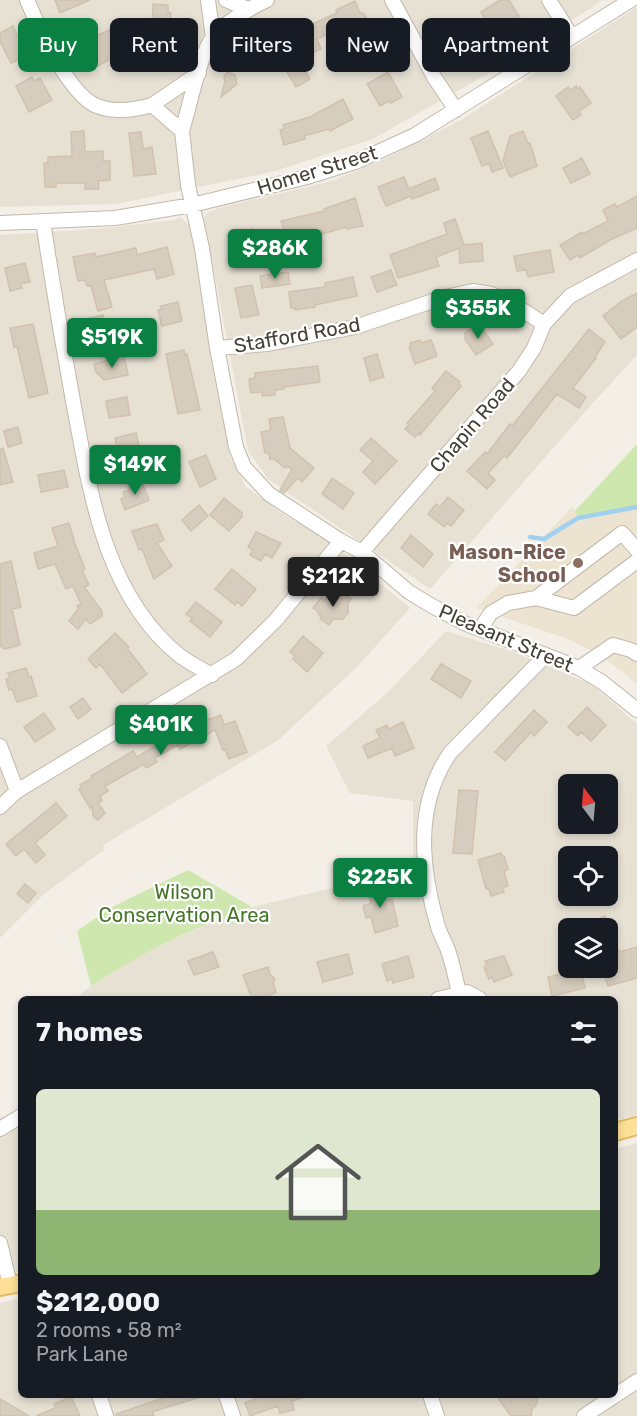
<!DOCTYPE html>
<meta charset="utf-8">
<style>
body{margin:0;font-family:Rubik,sans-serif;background:#242831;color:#f1f3f6;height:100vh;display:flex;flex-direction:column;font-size:22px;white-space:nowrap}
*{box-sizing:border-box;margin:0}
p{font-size:20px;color:#9ea1a6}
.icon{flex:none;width:33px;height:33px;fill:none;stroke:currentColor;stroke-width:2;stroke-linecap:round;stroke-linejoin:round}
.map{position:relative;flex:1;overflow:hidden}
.panel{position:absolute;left:18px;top:996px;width:600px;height:402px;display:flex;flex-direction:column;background:#171b24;border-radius:9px;box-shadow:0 3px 9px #0003}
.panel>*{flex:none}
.top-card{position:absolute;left:18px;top:18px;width:602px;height:54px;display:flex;gap:12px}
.needle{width:39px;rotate:344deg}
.fabs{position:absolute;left:558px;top:774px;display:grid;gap:12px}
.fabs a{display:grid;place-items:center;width:60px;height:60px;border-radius:9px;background:#171b24;box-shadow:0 3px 9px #0003;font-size:30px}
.price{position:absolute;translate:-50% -51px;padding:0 14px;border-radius:6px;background:#0b8043;color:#fff;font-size:20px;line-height:39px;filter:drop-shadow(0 2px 3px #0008)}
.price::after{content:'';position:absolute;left:50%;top:36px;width:18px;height:14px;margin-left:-9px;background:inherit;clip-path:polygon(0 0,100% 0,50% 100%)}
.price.active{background:#222;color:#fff}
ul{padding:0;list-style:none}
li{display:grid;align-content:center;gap:12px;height:318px;padding:0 18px}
li span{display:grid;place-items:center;height:186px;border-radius:9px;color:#555}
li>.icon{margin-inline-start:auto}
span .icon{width:108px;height:108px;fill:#fffc;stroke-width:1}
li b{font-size:26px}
h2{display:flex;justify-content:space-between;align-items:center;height:72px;padding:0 18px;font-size:26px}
.pill{padding:0 21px;border-radius:9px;background:#171b24;box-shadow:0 3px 9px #0003;font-size:21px;line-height:54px}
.pill.active{background:#0b8043;color:#fff}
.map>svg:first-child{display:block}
.residential{fill:#e7e1d4;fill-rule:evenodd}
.education{fill:#ece4d0}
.green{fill:#cee7af}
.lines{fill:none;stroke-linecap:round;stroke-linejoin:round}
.stream{stroke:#a2d0ef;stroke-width:4.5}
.building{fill:#d7cdbe;stroke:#cfc2af;stroke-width:1.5}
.minor-casing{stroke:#c1b9ab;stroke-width:16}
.major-casing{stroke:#e2bc64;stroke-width:20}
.minor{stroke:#fff;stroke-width:14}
.major{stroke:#fddf95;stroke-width:16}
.education-dot{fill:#8d6e63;stroke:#fff;stroke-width:2}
.labels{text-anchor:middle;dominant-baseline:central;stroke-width:4.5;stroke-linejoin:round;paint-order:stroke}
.street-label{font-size:20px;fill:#453f35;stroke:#fff}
.education-label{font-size:20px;font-weight:bold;fill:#785e54;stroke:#fff;text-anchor:end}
.park-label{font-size:20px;fill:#467629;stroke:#fff}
</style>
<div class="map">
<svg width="637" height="1416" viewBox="0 0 637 1416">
<rect width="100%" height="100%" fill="#f3efe6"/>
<path class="residential" d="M0,0H603L489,73L373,139L272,172L116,204L0,207Z
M637,7V355L582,415L430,589L269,480L248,451L204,219L208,212L222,207L332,181L389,157L461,120Z
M180,217L191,227L213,368L230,456L246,487L287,517L323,536L410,608L356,668L277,741L103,845L104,850L44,894L0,938V235L97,229L174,220Z
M446,631L513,652L591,684L637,724V1115L615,1121V999H74L91,986L142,954L223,917L252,907L413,869V801L350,793L326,746L388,692ZM568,784H608V824H568ZM568,856H608V896H568ZM568,928H608V968H568Z
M21,1108V1271L0,1274V1118Z
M637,1143V1416H0V1303L21,1298V1395H615V1149Z"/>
<path class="education" d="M573,506L578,518L637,507V684L603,657L568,639L476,608Z"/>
<path class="green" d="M637,444V507L578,518L575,511Z
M188,870L252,907C195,927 142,952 91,986L77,931L114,906Z"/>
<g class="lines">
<path class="stream" d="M530,537L544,539L578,518L637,507"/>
</g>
<path class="building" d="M55,0H90L60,13Z
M500,0H509L527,29L508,40L500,27L477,43L481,51L458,65L442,37L454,30L459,38L486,21L481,12Z
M355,1L360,13H363L368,20L346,31L344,26L317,39L321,49L294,62L286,45L257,68L246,54L263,40L287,28L307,19L310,25L337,13L336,10Z
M153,4L168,5V12L171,13L169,39L159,38V33H152Z
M13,26L27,55L11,63L0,41V33Z
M110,30L124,57L116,56L94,68L81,42Z
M301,64L310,79L296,87L287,72Z
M227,72L235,75L237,84L221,97L225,81L224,77Z
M388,72L402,97L391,103L389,101L380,106L367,84Z
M32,77L34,81L40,78L52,100L29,112L16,86Z
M576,86L578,89L580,87L591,103L579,111L581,115L573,120L556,96L568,87L570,90Z
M343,99L353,119L330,131L329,129L304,136L305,139L284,145L280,130L284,129L283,125L310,117Z
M84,131L85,152L103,151V161H110V180L98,181L99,189H85V183H56V187H45L44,163H48V157L72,156L71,132Z
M488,131L503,168L492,172L489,163L482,166L471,138Z
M523,131L528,143H530L537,166L510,177L503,161L510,136Z
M141,132L143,149L152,147L156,174L134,176L129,133Z
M582,158L590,174L571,183L563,168Z
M404,177L409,189L435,178L439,189L412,199L411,196L386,206L378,187Z
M637,196V228L610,240L580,258L578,255L570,260L560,245L582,232L583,234L608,221L603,210L615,204L617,207Z
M355,198L363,226L347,229L346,227L322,234L321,230L286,238L281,221L324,211V209Z
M455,219L464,245L482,243L483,261L460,263L459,248L436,257L439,266L398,278L390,255L447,234L444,223Z
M252,229L257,245L233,253L228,236Z
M167,247L174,274L157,279L154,269L104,280L112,307L98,311L91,286H87L85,280L78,281L73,257L95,253L96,257L136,248L137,255Z
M550,250L554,272L528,277L526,270L517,271L514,256Z
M25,263L30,282L21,284L22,288L10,291L5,268Z
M391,270L397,285L377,292L371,277Z
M288,272L290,284L262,288L260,276Z
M353,277L357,296L315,305V307L295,310V308H291L289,292L325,287V283Z
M252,285L259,315L241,318L235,288Z
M637,293V327L621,339L603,316L622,301Z
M178,302L182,321L162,326L158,310L162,309L161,306Z
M103,315L108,336L90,339L85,319Z
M33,324L48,393L29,398L17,346L14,347L10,328Z
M479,324L493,344L476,355L465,339V333Z
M589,329L605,342L595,357L596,358L573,388L586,397L579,408L557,394L507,458L504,456L488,473L495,480L487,489L467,471L485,452L487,454L510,424L512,426Z
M420,340L421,343L431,340L437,356L415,364L409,347L411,346L410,343Z
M184,350L185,355L187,354L200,410L178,414L166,354Z
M377,354L384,377L370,381L364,358Z
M124,356L128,375L104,380L96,372L94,364Z
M318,366L320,382L283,387L284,389L275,390V395L262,396V392L251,393L249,379L255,378V373Z
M446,371L460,382L459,384L461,386L420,435L419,433L415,437L405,429L409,425L407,423L435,391L432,388Z
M127,397L130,415L109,418L106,401Z
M283,417L290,448L314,468L302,482L298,478L284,493L280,490L292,469L287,466L285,468L274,459H270L269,453H265L261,432L271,430L269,419Z
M18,427L22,443L8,447L4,431Z
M136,433L141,453L119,458L115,438Z
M371,438L397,461L375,484L363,472L373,461L360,450Z
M3,448L13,482L0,485V449Z
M176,455L181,467L166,473L161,461Z
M206,455L216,479L200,487L189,462Z
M64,470L68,487L41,492L38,475Z
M332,478L354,493L343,509L322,494Z
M142,482L149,500L125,510L121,499L125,497L123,492L130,490L129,487Z
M448,497L464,510L451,526L447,523L444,527L428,514L436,504L440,507Z
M224,498L242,513V517L229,531L210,515Z
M199,505L208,516L191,531L182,520Z
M69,523L75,544L85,569L82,570L89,585L84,587L102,611V616L90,624L86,619L78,629L69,621L79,608L77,606L81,604L73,586L66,589L55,564L38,569L34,553L58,546L52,528Z
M157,524L164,540L157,543L172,566L154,579L142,549L139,550L132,531Z
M256,532L281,543L272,558L265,554L261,561L250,555L253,550L248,547Z
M411,535L433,554L423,567L401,548Z
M11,561L21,607L12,609L20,645L4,649L3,646L0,647V564Z
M232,569L256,589L242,606L238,602L235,605L215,589Z
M341,591L351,599L348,603V613L343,619H333L329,625L320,619L322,617L318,614L319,612L313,608L321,598L324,601L327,597L330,600Z
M196,602L222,622L210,637L190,621L192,618L186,614Z
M115,633L129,647L127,648L147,674L122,693L100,664L96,668L88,659Z
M303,636L323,653L307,672L293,659L295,656L290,652Z
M441,664L471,681L461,698L431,679Z
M26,668L29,677L31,676L37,696L17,702L12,689L9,690L6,679L10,678L8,673Z
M83,698L91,709L78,719L70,707Z
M587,707L606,725L591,741L581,732L578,736L568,727Z
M534,710L547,722L534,736L531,732L505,761L495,752Z
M44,713L55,729L35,742L24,727Z
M221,715L224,725L235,721L247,752L229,759L225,749L223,750L215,730L180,749L178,745L155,758L157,762L146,768L144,764L105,786L108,791L100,796L102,801L98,803L105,813L98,820L93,816L92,806L90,808L79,789L82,787L80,785L92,778L91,776L133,751L137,757L164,741L161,734L179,724L184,732L199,723Z
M403,722L414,748L395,756L392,748L368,758L363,746L380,738L376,730L387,725L389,729Z
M459,790L478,791L472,854L453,853Z
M56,803L67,816L35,843L45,855L36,863L24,849L16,856L6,844Z
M501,853L502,856H504L508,869L504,871L508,886L503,887L504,892L491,896L489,889H486L478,860Z
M381,882L386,900L392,899L398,926L375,933L371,917L366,918L363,906L371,903L366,886Z
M25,884L36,893L28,903L17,894Z
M605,916L619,952L637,947V978L608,986L602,968H608V928H574Z
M213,952L219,967L194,975L188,961Z
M348,954L353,974L323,982L317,962Z
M408,956L414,977L393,983L392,979L387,981L382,964Z
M504,956L512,975L494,982L492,977L489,979L484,967L487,965L485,961Z
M268,967L270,974L275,979L273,983L276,992L262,999H252L243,975Z
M568,968H580L585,988L552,996L548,977L569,972Z
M172,1395H199L200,1397L152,1412L154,1416H116V1414Z
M253,1395H305V1397L292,1401L294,1410L280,1413L278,1406L250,1416L245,1403L255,1399Z
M496,1395H539L536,1405L532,1409L531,1416H511Z
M71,1397L80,1416H36L55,1408L54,1404Z
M0,1399L29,1416H0Z"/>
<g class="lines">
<g class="minor-casing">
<path id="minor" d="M27,0C39,28 69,95 97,106C115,113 135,110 152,105L182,131L188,185L202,248L217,348L236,447L244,467L269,494L341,541L362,552L409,592L432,606L464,623L579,668L602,682L637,710
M208,0L213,38
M226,0L248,9
M392,0L434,77L456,110
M549,0L572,37
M152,105L199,73
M182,131C189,109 200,53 213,37C226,22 250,8 267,0
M43,221C52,281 62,341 73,401C90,491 104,595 180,656C190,663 201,669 212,675
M0,223L115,218L192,205L307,177L358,161L415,135L631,0
M217,348L268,344L355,327L445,297L473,291L491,294L510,302L544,324
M362,552L519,371L534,348L544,324L570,296L637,260
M536,598L622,533L637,550
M480,629L491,613L508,603L536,598L574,608L637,561
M579,668L613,645L631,650L637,654
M0,746L17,791
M0,807L17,791L236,659L275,621L341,541
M459,993C456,980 453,966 449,953C446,944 441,936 438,927C421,868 414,806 450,753L546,655
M438,999L467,992L480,999
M0,1129L21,1116
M0,1243L10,1285
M99,1395L106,1416
M226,1395L233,1416
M430,1395L437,1416
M584,1416L637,1381"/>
</g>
<g class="major-casing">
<path id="major" d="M615,1132L637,1126
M0,1287L21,1283"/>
</g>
<use href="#minor" class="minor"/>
<use href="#major" class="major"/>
</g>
<circle class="education-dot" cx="578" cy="563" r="6"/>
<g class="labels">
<g class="street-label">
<text transform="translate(317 170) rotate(-17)">Homer Street</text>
<text transform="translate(297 335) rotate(-10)">Stafford Road</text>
<text transform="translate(472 425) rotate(-49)">Chapin Road</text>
<text transform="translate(506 638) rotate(23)">Pleasant Street</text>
</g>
<g class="education-label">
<text x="566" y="552">Mason-Rice<tspan x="566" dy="23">School</tspan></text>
</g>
<g class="park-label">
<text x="184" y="892">Wilson<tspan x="184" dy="23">Conservation Area</tspan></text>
</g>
</g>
</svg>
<div class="fabs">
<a><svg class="needle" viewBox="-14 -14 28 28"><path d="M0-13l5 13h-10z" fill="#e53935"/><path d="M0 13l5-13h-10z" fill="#9ea1a6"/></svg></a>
<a><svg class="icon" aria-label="locate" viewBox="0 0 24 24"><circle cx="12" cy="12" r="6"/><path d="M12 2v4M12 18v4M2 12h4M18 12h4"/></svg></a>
<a><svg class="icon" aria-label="layers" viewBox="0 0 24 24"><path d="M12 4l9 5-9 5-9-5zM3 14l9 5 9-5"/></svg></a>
</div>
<b class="price" style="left:275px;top:280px">$286K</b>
<b class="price" style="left:478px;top:340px">$355K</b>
<b class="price" style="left:112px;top:369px">$519K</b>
<b class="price" style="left:135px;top:496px">$149K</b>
<b class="price active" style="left:333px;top:608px">$212K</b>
<b class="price" style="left:161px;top:756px">$401K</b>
<b class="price" style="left:380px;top:909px">$225K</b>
<div class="top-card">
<a class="pill active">Buy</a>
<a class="pill">Rent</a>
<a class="pill">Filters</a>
<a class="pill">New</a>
<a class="pill">Apartment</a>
</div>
<section class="panel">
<h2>7 homes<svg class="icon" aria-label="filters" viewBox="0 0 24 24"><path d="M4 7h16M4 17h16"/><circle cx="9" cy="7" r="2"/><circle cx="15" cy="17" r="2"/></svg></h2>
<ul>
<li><span style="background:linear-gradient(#dfe7d0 65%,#8fb573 0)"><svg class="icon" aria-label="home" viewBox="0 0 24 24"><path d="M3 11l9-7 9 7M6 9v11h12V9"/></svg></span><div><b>$212,000</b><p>2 rooms · 58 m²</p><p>Park Lane</p></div></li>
</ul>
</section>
</div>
